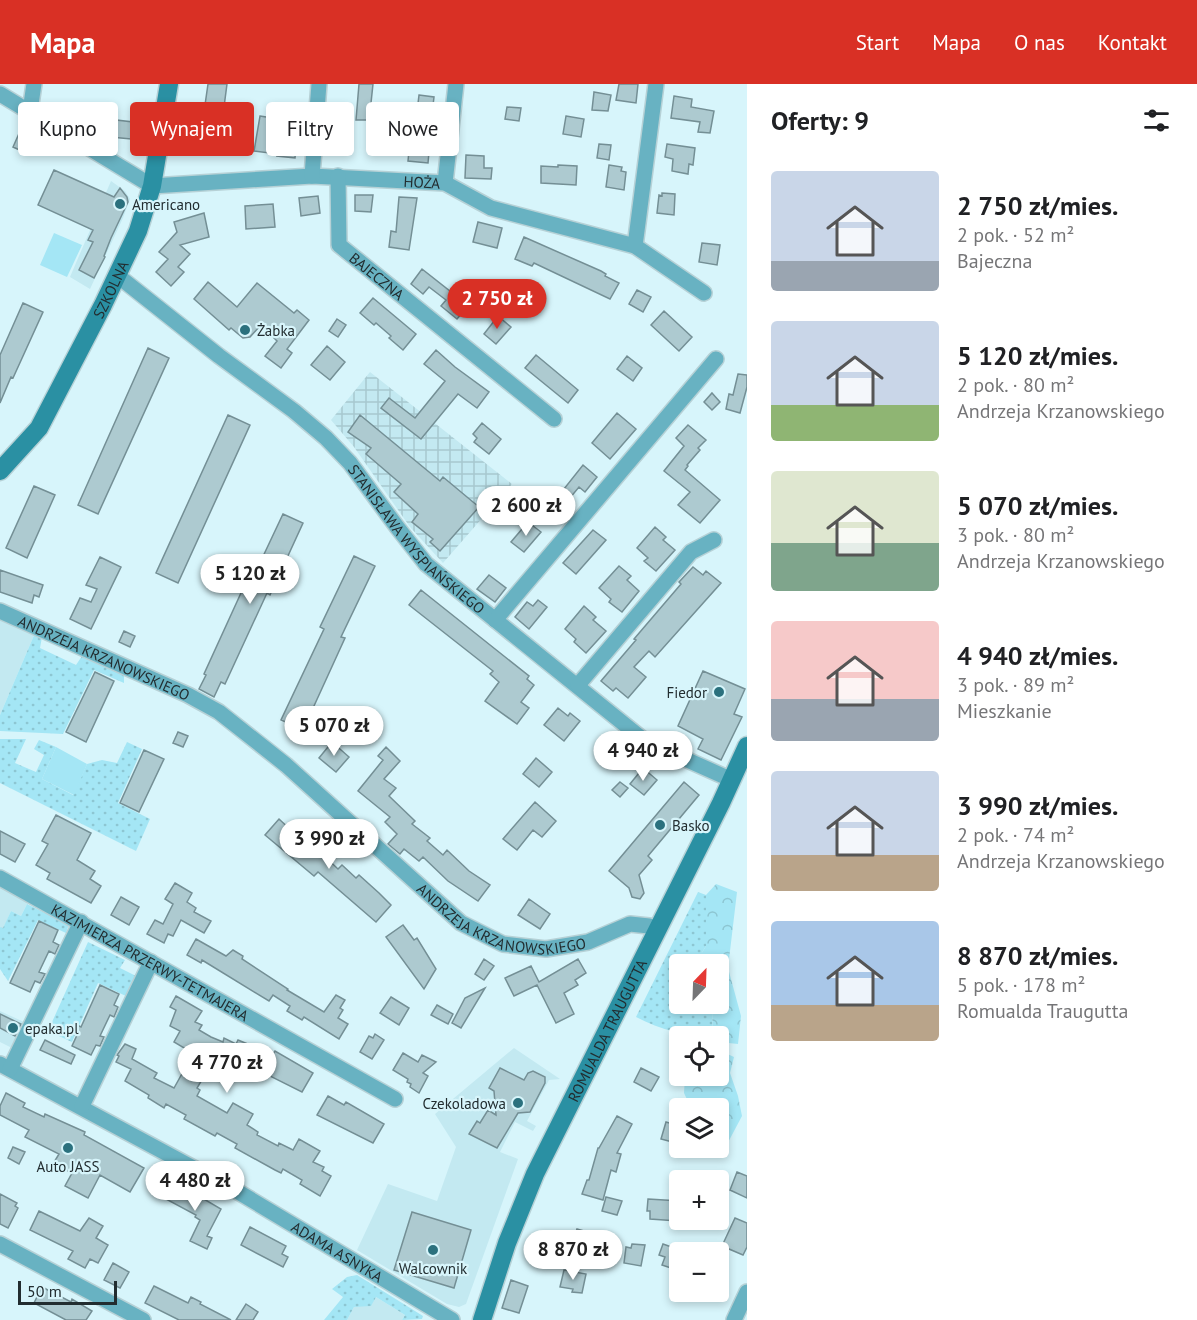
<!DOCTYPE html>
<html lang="pl">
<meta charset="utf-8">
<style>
body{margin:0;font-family:"PT Sans",sans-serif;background:#f2f2f2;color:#202124;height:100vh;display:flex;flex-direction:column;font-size:22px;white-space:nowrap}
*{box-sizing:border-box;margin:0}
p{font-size:20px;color:#757577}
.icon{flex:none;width:33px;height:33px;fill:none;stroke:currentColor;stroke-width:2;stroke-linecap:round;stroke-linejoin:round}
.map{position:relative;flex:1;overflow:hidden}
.details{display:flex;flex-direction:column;background:#fff;width:450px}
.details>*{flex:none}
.hud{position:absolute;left:18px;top:18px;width:570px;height:54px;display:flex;gap:12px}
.needle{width:39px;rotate:23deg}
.controls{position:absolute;left:669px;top:870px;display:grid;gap:12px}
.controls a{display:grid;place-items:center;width:60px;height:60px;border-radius:6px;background:#fff;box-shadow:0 3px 9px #0003;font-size:30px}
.scale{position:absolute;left:18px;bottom:15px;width:99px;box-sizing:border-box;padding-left:6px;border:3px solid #222d30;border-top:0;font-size:16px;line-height:21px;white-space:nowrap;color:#222d30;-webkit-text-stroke:4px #d7f5fb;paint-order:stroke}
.price{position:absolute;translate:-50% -51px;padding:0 14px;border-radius:21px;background:#fff;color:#222;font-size:20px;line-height:39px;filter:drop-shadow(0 2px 3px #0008)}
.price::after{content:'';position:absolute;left:50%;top:36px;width:18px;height:14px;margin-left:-9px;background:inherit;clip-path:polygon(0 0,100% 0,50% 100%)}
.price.active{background:#d93025;color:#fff}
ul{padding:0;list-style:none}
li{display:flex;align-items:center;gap:18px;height:150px;padding:0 24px}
li span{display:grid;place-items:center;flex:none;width:168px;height:120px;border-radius:6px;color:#555}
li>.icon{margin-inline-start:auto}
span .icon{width:72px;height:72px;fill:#fffc;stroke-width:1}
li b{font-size:26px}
h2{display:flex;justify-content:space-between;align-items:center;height:72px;padding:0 24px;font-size:26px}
.chip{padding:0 21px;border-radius:6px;background:#fff;box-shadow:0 3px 9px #0003;font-size:21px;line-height:54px}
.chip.active{background:#d93025;color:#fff}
header{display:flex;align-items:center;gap:36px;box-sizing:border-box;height:84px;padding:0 30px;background:#d93025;color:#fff}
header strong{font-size:28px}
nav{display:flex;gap:33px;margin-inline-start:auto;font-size:21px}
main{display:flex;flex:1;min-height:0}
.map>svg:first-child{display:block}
.built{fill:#c3e9f1}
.industrial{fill:url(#industrial-grid)}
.grass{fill:url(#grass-dots)}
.forest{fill:url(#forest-crowns)}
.green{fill:#a4e6f5}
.building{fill:#adcad0;stroke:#748f95;stroke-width:1.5}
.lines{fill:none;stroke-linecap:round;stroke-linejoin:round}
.street-casing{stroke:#b6d1d6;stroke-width:18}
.secondary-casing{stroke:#b6d1d6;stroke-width:21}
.street{stroke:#68b2c2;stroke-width:15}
.secondary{stroke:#2a90a3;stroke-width:18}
.poi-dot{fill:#2b717e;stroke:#d7f5fb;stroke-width:2}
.labels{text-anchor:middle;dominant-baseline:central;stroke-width:4.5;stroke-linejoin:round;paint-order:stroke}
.street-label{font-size:15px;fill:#222d30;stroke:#d7f5fb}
.poi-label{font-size:15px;fill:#222d30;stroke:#d7f5fb;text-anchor:start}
</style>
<header>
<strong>Mapa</strong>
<nav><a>Start</a><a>Mapa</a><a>O nas</a><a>Kontakt</a></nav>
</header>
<main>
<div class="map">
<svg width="747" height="1236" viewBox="0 0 747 1236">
<defs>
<pattern id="industrial-grid" width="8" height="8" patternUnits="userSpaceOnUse" patternTransform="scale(1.5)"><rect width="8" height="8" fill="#c3e9f1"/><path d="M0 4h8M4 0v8" fill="none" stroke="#a7c8cf"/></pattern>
<pattern id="grass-dots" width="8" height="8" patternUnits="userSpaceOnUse" patternTransform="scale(1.5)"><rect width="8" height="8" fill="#a4e6f5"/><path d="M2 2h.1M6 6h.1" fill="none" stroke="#8dc6d2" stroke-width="1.8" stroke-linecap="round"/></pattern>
<pattern id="forest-crowns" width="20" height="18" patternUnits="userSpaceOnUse" patternTransform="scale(1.5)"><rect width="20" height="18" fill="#a4e6f5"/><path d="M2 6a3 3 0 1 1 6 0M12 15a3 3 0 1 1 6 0" fill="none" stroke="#8dc6d2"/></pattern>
</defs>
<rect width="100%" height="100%" fill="#d7f5fb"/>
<path class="built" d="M111,97L125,107L130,115L123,134L90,205L70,193Z
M0,533L35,549L0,631Z
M0,800L29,816L21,832L11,827L3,845L0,843Z
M0,927L24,938L12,964L0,958Z
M514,964L560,995L549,996L527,1037L536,1042L533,1047L515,1038L500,1068L518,1075L466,1220L459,1223L447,1220L357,1166L388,1100L437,1117L456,1063L435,1030Z
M376,1213L405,1231L402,1236H347L354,1223Z"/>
<path class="industrial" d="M370,288L512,400L443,479L410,443L354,363L331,336Z"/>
<path class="grass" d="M35,549L42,553L40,564L76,581L82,572L124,589V599L94,586L63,650L0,647V631Z
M0,655H26L15,679L36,688L44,671L34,665L39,656L56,663L42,695L73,711L87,680L102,676L117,679L127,658L142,665L118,719L150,735L136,767L0,699Z
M698,808L706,811V862L695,880H680V920H709L712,926L713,952C685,952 661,946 636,933Z
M27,820L45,829L47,825L69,840L66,849L38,836L8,897L0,885V843L3,844L11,827L21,832Z
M88,858L125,876L120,884L138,893L128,913L98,899L72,958L48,947Z
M357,1191L423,1232L422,1235L402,1236L405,1231L376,1213L371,1222L354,1223L347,1236H324L343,1213L332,1205L347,1193Z"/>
<path class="forest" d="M716,800L737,808L728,884L741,932L738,960L719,958L718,952H713L712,926L709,920H718V880H695L706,862V811Z
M719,966L734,973L730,989L738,1012L742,1032L724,1066L719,1059L718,1024H691L684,1009L685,992H718Z"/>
<path class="green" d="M54,149L82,161L67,193L40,181Z
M56,663L87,680L74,711L42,695Z"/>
<path class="building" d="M208,0H227L224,23L205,21Z
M359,0H373L371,19H374L373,36H356Z
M619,0H638L636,19L616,16Z
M594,8L611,11L608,27L592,26Z
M419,11L434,13L432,30L417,28Z
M674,12L692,15L691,23L714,27L710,49L698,48L700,38L671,34Z
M507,23L521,24L519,37L505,35Z
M93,29L108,33V35L133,38L131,55L111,53L112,49L90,44Z
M260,32L272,34L271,49L297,51L295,74L277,72L278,70L254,67Z
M333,32L351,34L350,54L331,52Z
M566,32L584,35L581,53L563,50Z
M203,43L221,44L220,68L202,67Z
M21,45L32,50L24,68L13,63Z
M410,56L430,57L428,79L408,77Z
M599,60L611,61L609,76L597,74Z
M667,60L695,64L693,81L689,80L688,90L672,87L673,75L665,73Z
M466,71L484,72V84H492L491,95L465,94Z
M558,81L577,82L576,101L541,99V82L558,83Z
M609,81L622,83L621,87L626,88L624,106L606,103Z
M54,86L114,113L120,104L127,113L128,118L111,154L104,172L105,173L94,194L79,186L93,158L88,156L93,146L38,121Z
M662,109L675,110L674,131L657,129L659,111L662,112Z
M355,111H373L371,128L355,127Z
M318,112L320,129L301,132L299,114Z
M399,113L417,114L409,166L389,163L391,147L396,148Z
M273,120L275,143L246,145L245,122Z
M204,129L209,153L180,161L190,170L178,183L184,188L171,202L156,188L168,175L159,168L177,148L174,138Z
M478,138L502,144L497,164L473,158Z
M524,153L601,187L606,190L605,192L619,199L610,215L534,179L532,182L515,175Z
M702,159L720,161L717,181L699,178Z
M422,185L450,207L451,205L469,221L457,235L441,222L446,216L429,203L423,210L411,200Z
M208,198L237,223L257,199L294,229L297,226L309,236L287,265L292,269L281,284L265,272L277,257L261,241L250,253L243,254L231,244L229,246L194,215Z
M637,206L651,213L643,228L629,220Z
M373,214L416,250L403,266L389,254L391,252L376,239L374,241L360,229Z
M23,219L43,228L13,294L11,293L0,319V271Z
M664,227L692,253L679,267L651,241Z
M498,232L511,243L496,260L484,250Z
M337,235L346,241L338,253L329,247Z
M327,262L345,278L330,296L311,281Z
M148,264L169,274L98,430L78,421Z
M436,266L455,283L489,308L477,324L458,310L421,355L381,324L389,314L415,334L445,297L424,280Z
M536,271L578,306L568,319L525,284Z
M627,272L642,284L633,297L617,285Z
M738,290L747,291V303L740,329L726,325L729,310L733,311Z
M712,309L720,318L712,326L704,318Z
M617,329L636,345L610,375L592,359Z
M228,331L250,341L178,499L156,489Z
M360,331L440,397L443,393L479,423L440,467L430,458L433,455L412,438L418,430L394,408L401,400L366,370L371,364L348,348Z
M482,339L501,355L489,370L474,358L477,354L473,350Z
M688,341L706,356L698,364L700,366L687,381L688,382L685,386L720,416L700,439L678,421L690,408L664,387L684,362L676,354Z
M583,381L597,393L585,408L579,403L555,432L541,421L554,405L560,410Z
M34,402L55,411L27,474L6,464Z
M283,430L303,439L270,511L267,509L225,600L221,598L214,613L199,605L206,591L204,590L246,498L250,500Z
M528,438L541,448L524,468L511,458Z
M655,443L666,453L663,456L675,466L656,487L644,477L648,474L637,464Z
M593,446L606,456L576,490L563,479Z
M354,472L375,482L341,553L345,554L303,646L281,636L324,545L320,543Z
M100,473L121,483L91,545L70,535L80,514L91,518L97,505L86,501Z
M619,482L631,492L627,496L639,507L622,528L609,518L611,515L599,504Z
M693,483L703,491L706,487L721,499L655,573L649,567L634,583L646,593L628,614L616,604L613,607L601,597L636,556L634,555L681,500L679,498Z
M0,486L43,501L39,513L34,511L32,519L0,508Z
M489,491L506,504L495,518L477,505Z
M421,506L529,592L527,595L534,601L521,618L529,624L517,640L485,617L499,598L490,590L493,587L409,521Z
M538,516L547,523L529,545L515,533L527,518L533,522Z
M584,522L596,533L593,536L606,547L586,569L574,558L576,555L565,545Z
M124,547L135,552L130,563L119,558Z
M703,587L745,605L734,630L742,633L721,676L698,665L703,655L678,642Z
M95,588L114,597L86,658L66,648Z
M558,624L568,632L570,629L580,637L564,657L544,641Z
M178,648L188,652L183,663L173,659Z
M332,658L349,673L336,688L319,674Z
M386,663L400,677L384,695L396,704L389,712L415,737L412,740L430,754L427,757L443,771L447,766L469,787L490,801L478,817L448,797L423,773L419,777L404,765L400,770L388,760L397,750L385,738L390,733L358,707L383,676L378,672Z
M144,666L164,675L139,728L120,719Z
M536,674L552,688L539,703L523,690Z
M643,684L657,696L644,711L630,700Z
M620,698L628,704L620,713L612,706Z
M684,698L699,711L648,772L652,776L639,791L644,809L640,815L632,813L629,804L609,787Z
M535,718L556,737L542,753L533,746L517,766L503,755Z
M56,731L91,749L77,776L95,787L90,795L101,802L91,819L47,795L50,789L36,781L48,760L42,757Z
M279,735L294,749L297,746L338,785L342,781L356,794L359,791L379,809L391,821L376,838L318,788L314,792L265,751Z
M0,747L25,760L15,778L0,770Z
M175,799L192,809L187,818L196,824L194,828L211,837L204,849L181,836L173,852L168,850L164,859L147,850L155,836L163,840L173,820L165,815Z
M121,813L139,823L129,841L111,831Z
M529,815L550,830L540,845L518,831Z
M39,837L58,846L53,858L59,861L55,870L49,867L39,888L45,890L40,899L35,897L30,908L10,899Z
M403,841L414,856L417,854L436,885L424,905L386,853Z
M196,855L226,872L233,866L243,872L242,875L288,905L287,906L324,928L336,911L345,916L340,924L343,926L338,934L348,940L339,955L304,933L302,936L287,927L290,922L273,911L269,917L202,876L201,879L187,871Z
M484,875L494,882L484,896L475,890Z
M578,875L586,889L575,896L578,901L564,909L574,930L556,939L537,901L514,912L505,894L531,882L539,898Z
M100,901L119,910L114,921L118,923L114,933L110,931L100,952L104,953L100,962L96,961L91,971L72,962L77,951L73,949L77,941L81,943Z
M485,904L461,944L452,939L465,914Z
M176,912L202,927L195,938L202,941L199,946L211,953L223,958L224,954L236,960L238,956L255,963L256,961L273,970L275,967L313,989L302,1008L244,979L236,992L212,979L197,1004L200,1006L197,1012L227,1029L233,1019L253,1030L247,1041L258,1048L257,1051L278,1062L279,1059L293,1066L299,1055L320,1067L313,1078L324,1083L322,1087L331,1092L320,1112L300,1100L302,1096L283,1085L281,1089L275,1086L235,1064L237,1060L217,1049L215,1052L184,1035L186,1031L166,1020L164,1024L148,1014L149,1011L125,997L131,985L116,978L119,972L117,971L125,960L136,965L132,975L157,989L154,994L174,1004L189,977L182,973L186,965L174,958L180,947L170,942L176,926L170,923Z
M391,913L409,924L399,941L380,929Z
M437,921L453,930L448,940L431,931Z
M0,930L21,940L15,952L0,944Z
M375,950L384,956L372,975L360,968L369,952L373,954Z
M45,956L75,971L71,980L40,966Z
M403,969L418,978L422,971L436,978L423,989L428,992L419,1009L410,1003L411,1000L407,998L408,995L393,986Z
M500,984L524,996L528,989L533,987L545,993V999L530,1028L518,1029L497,1064L469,1050L477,1037L480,1039L488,1026L496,1031L494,1007L489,1004Z
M641,984L659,993L651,1007L634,998Z
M6,1009L25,1019L23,1023L44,1033L45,1030L85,1048L84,1051L144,1084L130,1108L100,1091L88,1114L65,1102L72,1089L53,1080L59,1070L25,1053L29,1046L0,1031V1022Z
M328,1012L344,1021L346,1018L384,1040L373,1059L317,1031Z
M617,1032L632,1040L617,1069L621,1070L616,1088L611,1086L603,1116L582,1110L587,1096H589L598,1064H599Z
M666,1038L680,1042V1060L661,1055Z
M13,1063L25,1068L19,1080L8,1074Z
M737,1088L747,1092V1114L730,1106Z
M173,1097L221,1125L207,1152L212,1154L207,1165L190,1157L200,1136L195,1133L196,1131L164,1114Z
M0,1110L17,1119L15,1122L18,1124L8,1144L0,1140Z
M606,1113L622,1117L617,1131L602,1127Z
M648,1115L680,1117L678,1137L650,1135V1127H647Z
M39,1127L80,1147L89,1134L103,1142L96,1154L108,1161L98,1179L90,1175L85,1184L68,1175L73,1167L30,1146Z
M412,1128L471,1146L454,1204L394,1186Z
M735,1134L747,1139V1163L743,1171L722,1162Z
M250,1143L286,1162L282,1170L288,1173L283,1183L241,1161Z
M577,1145L598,1151L593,1168L571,1162Z
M632,1160L645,1161L641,1182L624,1179L626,1163L631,1164Z
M663,1160L680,1166V1187L662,1181L665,1173L659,1171Z
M113,1179L129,1188L120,1204L104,1196Z
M564,1186L586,1190L582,1209L572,1208L573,1205L560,1203Z
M511,1196L528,1202L519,1229L502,1224Z
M154,1202L188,1219L191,1213L201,1218L200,1220L231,1236H179L145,1219Z
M42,1203L71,1218L72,1215L92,1227L86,1236H66L34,1219Z
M246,1220L258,1228L253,1236H236Z"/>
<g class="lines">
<g class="street-casing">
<g id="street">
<path id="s1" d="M0,10L152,102L312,92L445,99L491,124L635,162L704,209"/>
<path d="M30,27L34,0"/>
<path d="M312,92L319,0"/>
<path id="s2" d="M338,92L339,161L554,335"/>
<path d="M445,99L456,0"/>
<path d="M635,162L656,0"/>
<path id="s3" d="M118,192L219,272L294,327L326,354L350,379L397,443L426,480L645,657L732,696"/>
<path id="s4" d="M0,527L188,611L219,628L286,681L461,839L503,860L546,865L588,858L630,840L649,842L657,846"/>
<path d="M495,536L716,275"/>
<path d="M578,601L691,468L714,456"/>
<path id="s5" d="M0,794L395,1015"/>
<path id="s6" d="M0,980L240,1109L452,1236"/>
<path d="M10,985L81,838"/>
<path d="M82,1022L151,878"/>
<path d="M0,1160L143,1236"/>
<path d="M734,1236L747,1208"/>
</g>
</g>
<g class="secondary-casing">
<g id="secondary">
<path id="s7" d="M0,387L39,344L103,221L138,147L152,102L169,0"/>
<path id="s8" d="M482,1236L507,1159L535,1090L721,719L747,662"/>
</g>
</g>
<use href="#street" class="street"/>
<use href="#secondary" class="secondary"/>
</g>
<g class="poi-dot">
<circle cx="120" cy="120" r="6"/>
<circle cx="245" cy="246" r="6"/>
<circle cx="719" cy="608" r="6"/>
<circle cx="660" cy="741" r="6"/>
<circle cx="13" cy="944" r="6"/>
<circle cx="518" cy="1019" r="6"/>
<circle cx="68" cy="1064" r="6"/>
<circle cx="433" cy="1166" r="6"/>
</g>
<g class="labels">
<g class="street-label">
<text stroke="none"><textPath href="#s1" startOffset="448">HOŻA</textPath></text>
<text stroke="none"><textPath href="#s2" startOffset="118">BAJECZNA</textPath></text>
<text stroke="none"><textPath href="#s7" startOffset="214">SZKOLNA</textPath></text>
<text stroke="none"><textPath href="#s3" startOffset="400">STANISŁAWA WYSPIAŃSKIEGO</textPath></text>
<text stroke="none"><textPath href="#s4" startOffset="114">ANDRZEJA KRZANOWSKIEGO</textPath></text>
<text stroke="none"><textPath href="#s4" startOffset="600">ANDRZEJA KRZANOWSKIEGO</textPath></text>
<text stroke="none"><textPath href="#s5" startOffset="172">KAZIMIERZA PRZERWY-TETMAJERA</textPath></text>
<text stroke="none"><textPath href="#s8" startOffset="316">ROMUALDA TRAUGUTTA</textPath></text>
<text stroke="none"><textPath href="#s6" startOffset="386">ADAMA ASNYKA</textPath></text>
</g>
<g class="poi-label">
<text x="132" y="120">Americano</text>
<text x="257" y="246">Żabka</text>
<text x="707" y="608" text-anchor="end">Fiedor</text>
<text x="672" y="741">Basko</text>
<text x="25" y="944">epaka.pl</text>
<text x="506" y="1019" text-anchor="end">Czekoladowa</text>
<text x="68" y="1082" text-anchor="middle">Auto JASS</text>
<text x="433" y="1184" text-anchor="middle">Walcownik</text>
</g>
</g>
</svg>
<div class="controls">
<a><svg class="needle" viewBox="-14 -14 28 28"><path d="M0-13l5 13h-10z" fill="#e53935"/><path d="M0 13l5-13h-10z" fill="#757577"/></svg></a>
<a><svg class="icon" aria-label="locate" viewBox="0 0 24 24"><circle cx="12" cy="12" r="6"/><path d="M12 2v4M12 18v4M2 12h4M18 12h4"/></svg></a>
<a><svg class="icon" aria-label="layers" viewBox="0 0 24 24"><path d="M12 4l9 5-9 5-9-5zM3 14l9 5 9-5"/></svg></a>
<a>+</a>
<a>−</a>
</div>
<div class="scale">50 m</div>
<b class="price active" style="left:497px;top:246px">2 750 zł</b>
<b class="price" style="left:526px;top:453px">2 600 zł</b>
<b class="price" style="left:250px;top:521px">5 120 zł</b>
<b class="price" style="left:334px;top:673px">5 070 zł</b>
<b class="price" style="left:643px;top:698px">4 940 zł</b>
<b class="price" style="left:329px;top:786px">3 990 zł</b>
<b class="price" style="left:227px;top:1010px">4 770 zł</b>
<b class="price" style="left:195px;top:1128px">4 480 zł</b>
<b class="price" style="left:573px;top:1197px">8 870 zł</b>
<div class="hud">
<a class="chip">Kupno</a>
<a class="chip active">Wynajem</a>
<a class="chip">Filtry</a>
<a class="chip">Nowe</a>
</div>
</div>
<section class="details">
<h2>Oferty: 9<svg class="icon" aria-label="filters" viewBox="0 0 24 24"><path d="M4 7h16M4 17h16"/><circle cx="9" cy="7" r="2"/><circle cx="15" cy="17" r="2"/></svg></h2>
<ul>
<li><span style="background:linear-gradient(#c9d6e8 75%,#9aa5b1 0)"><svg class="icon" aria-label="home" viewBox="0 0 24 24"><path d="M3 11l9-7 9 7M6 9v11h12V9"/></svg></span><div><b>2 750 zł/mies.</b><p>2 pok. · 52 m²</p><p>Bajeczna</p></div></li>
<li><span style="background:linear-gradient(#c9d6e8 70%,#8fb573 0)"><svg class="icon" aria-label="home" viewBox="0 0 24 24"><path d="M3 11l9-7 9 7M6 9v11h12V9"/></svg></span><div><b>5 120 zł/mies.</b><p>2 pok. · 80 m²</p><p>Andrzeja Krzanowskiego</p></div></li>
<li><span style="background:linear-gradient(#dfe7d0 60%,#7fa58c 0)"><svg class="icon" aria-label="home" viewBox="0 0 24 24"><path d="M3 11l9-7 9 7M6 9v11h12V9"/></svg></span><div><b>5 070 zł/mies.</b><p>3 pok. · 80 m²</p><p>Andrzeja Krzanowskiego</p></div></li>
<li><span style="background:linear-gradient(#f6c9c9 65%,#9aa5b1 0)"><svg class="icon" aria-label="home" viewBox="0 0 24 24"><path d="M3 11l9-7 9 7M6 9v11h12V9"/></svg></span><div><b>4 940 zł/mies.</b><p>3 pok. · 89 m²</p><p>Mieszkanie</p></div></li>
<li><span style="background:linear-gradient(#c9d6e8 70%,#b9a48a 0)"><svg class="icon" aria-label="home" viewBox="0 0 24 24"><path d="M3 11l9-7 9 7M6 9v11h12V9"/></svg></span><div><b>3 990 zł/mies.</b><p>2 pok. · 74 m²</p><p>Andrzeja Krzanowskiego</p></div></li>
<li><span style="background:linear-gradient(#a9c7e8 70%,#b9a48a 0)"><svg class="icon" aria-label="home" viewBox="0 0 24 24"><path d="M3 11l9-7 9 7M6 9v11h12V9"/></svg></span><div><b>8 870 zł/mies.</b><p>5 pok. · 178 m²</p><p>Romualda Traugutta</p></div></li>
</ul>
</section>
</main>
